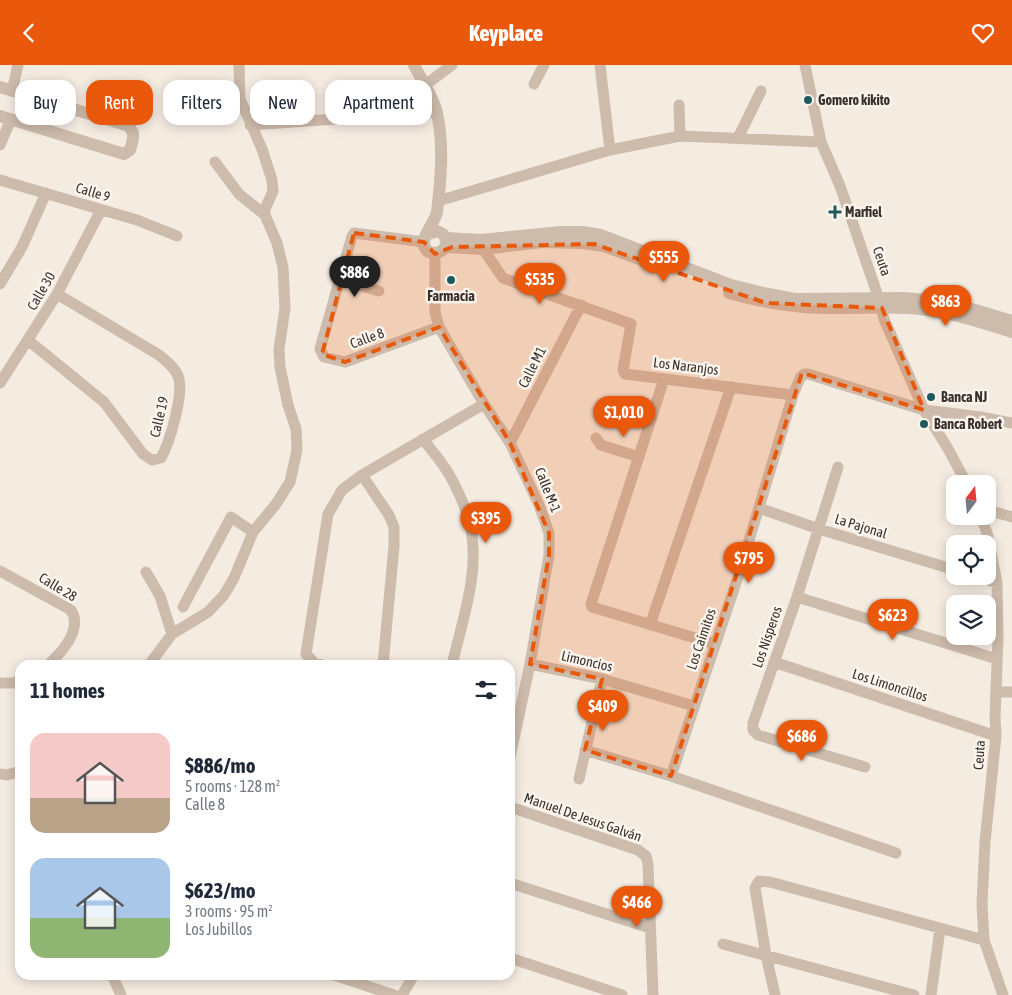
<!DOCTYPE html>
<meta charset="utf-8">
<style>
body{margin:0;font-family:"Asap Condensed",sans-serif;background:#f6f6f7;color:#1f2937;height:100vh;display:flex;flex-direction:column;font-size:19px;white-space:nowrap}
*{box-sizing:border-box;margin:0}
p{font-size:16px;color:#747a83}
.icon{flex:none;width:28px;height:28px;fill:none;stroke:currentColor;stroke-width:2;stroke-linecap:round;stroke-linejoin:round}
.map{position:relative;flex:1;overflow:hidden}
.panel{position:absolute;left:15px;top:595px;width:500px;height:320px;display:flex;flex-direction:column;background:#fff;border-radius:15px;box-shadow:0 2px 12px #0003}
.panel>*{flex:none}
.top-card{position:absolute;left:15px;top:15px;width:500px;height:45px;display:flex;gap:10px}
.needle{width:32px;rotate:16deg}
.tools{position:absolute;left:946px;top:410px;display:grid;gap:10px}
.tools a{display:grid;place-items:center;width:50px;height:50px;border-radius:10px;background:#fff;box-shadow:0 2px 12px #0003;font-size:25px}
.price{position:absolute;translate:-50% -42px;padding:0 11px;border-radius:18px;background:#ea580c;color:#fff;font-size:16px;line-height:32px;filter:drop-shadow(0 1px 2px #0008)}
.price::after{content:'';position:absolute;left:50%;top:30px;width:15px;height:11px;margin-left:-8px;background:inherit;clip-path:polygon(0 0,100% 0,50% 100%)}
.price.on{background:#222;color:#fff}
ul{padding:0;list-style:none}
li{display:flex;align-items:center;gap:15px;height:125px;padding:0 15px}
li span{display:grid;place-items:center;flex:none;width:140px;height:100px;border-radius:15px;color:#555}
li>.icon{margin-inline-start:auto}
span .icon{width:60px;height:60px;fill:#fffc;stroke-width:1}
li b{font-size:21px}
h2{display:flex;justify-content:space-between;align-items:center;height:60px;padding:0 15px;font-size:21px}
.tag{padding:0 18px;border-radius:15px;background:#fff;box-shadow:0 2px 12px #0003;font-size:18px;line-height:45px}
.tag.on{background:#ea580c;color:#fff}
header{display:flex;justify-content:space-between;align-items:center;height:65px;padding:0 15px;background:#ea580c;color:#fff;font-size:22px;font-weight:800}
.map>svg:first-child{display:block}
.lines{fill:none;stroke-linecap:round;stroke-linejoin:round}
.minor{stroke:#cdbbac;stroke-width:11}
.tertiary{stroke:#cdbbac;stroke-width:12}
.marked{fill:#e8590c;fill-opacity:0.2;stroke:#e8590c;stroke-width:4;stroke-dasharray:10 6;stroke-linejoin:round}
.poi-dot{fill:#1f5a5e;stroke:#fbf5ee;stroke-width:2}
.labels{text-anchor:middle;dominant-baseline:central;stroke-width:5;stroke-linejoin:round;paint-order:stroke}
.poi-label{font-size:14px;font-weight:bold;fill:#3b302b;stroke:#fbf5ee;text-anchor:start}
.street-label{font-size:14px;fill:#3b302b;stroke:#fbf5ee}
</style>
<header><svg class="icon" aria-label="back" viewBox="0 0 24 24"><path d="M15 5l-7 7 7 7"/></svg>Keyplace<svg class="icon" aria-label="heart" viewBox="0 0 24 24"><path d="M12 20l-8-8c-3-5 5-10 8-4 3-6 11-1 8 4z"/></svg></header>
<div class="map">
<svg width="1012" height="930" viewBox="0 0 1012 930">
<rect width="100%" height="100%" fill="#f4ebe1"/>
<g class="lines">
<path class="minor" d="M600,0L610,85
M805,0L821,77L840,121L879,234L884,254L924,345L947,382L967,419
M534,19L544,0
M425,20L452,0
M12,26L18,0
M679,40L680,71
M250,60L437,47
M738,73L761,26
M0,80L11,54
M215,97L239,129L265,150
M0,115L137,155L177,171
M438,136L610,85L680,71L821,77
M424,177L354,168L352,171L320,284L324,292L345,297L439,262
M483,184L503,213L631,259L623,305L625,309L793,330
M435,189V247L439,262L484,339L510,378L539,440L549,468V490L530,599L510,692
M340,215L379,226
M0,219L22,182L46,128
M29,276L104,337L143,389L152,395L161,393C170,377 183,332 179,314C177,304 166,296 159,290L57,229
M664,314L591,539L592,542L715,579
M0,318L57,229L101,145
M596,373L601,380L639,392
M423,374C432,386 443,398 450,411C460,429 470,452 472,472C478,512 461,561 452,600
M510,378L581,240
M838,402L797,532L753,658V665L758,670L865,702
M362,410L389,450L394,462V481L383,600
M759,443L819,464L955,505
M988,445L1012,452
M981,451L988,471L997,518L998,572L995,653L996,671L985,777L982,839L984,875L1003,930
M0,506L71,545C83,564 62,587 48,600
M146,507L160,531L172,569
M976,511L997,518
M797,532L997,594
M183,542L231,452L253,467
M650,560L731,322
M774,597L996,671
M530,599L602,614L694,641
M149,600L172,569L208,547L224,530L234,513L253,467L276,439L290,417L297,385L296,364L288,340L280,302L279,284L285,243L283,202L277,178L265,150V144L273,126L272,115L262,84L240,34L239,0
M322,600L314,598L306,589L328,449L342,425L362,410L484,339
M0,618H14L20,615
M996,627H1012
M585,685L671,711L896,788
M0,709L7,710L20,706
M671,711L737,515L793,330L800,313L804,309H808L924,345L981,352L1012,358
M579,714L602,614
M510,742L638,785L646,791L648,799L653,930
M510,818L650,863
M723,879L914,930
M510,893L622,930
M112,910L121,930
M334,910L394,930
M402,930L414,910
M775,930L766,890L755,823L759,816L770,817L984,875
M931,930L940,864"/>
<path class="tertiary" d="M414,0C421,14 434,33 437,48C444,81 441,114 437,147C435,157 423,170 424,178C425,190 437,190 444,184L447,176L443,169L437,166L428,169
M0,22L126,60C137,67 133,74 130,85L124,89L0,51
M446,173L481,175L561,167H582L601,170L731,220L763,228L795,234L903,233L928,235L955,239L1012,256
M446,182L483,184L543,177L583,178L604,181L650,198
M729,228C754,235 778,240 804,242C839,245 873,241 908,243C944,245 978,256 1012,267"/>
</g>
<path class="marked" d="M354,168L424,177L435,189L452,182L594,179L766,238L882,243L924,345L802,308L671,711L585,685L602,614L530,599L549,490V468L510,378L439,262L345,297L322,289Z"/>
<g class="poi-dot">
<circle cx="808" cy="35" r="5"/>
<path d="M832.5 139.5h5v5h5v5h-5v5h-5v-5h-5v-5h5z"/>
<circle cx="451" cy="215" r="5"/>
<circle cx="931" cy="332" r="5"/>
<circle cx="924" cy="359" r="5"/>
</g>
<g class="labels">
<g class="poi-label">
<text x="818" y="35">Gomero kikito</text>
<text x="845" y="147">Marfiel</text>
<text x="451" y="231" text-anchor="middle">Farmacia</text>
<text x="941" y="332">Banca NJ</text>
<text x="934" y="359">Banca Robert</text>
</g>
<g class="street-label">
<text transform="translate(93 127) rotate(17)">Calle 9</text>
<text transform="translate(882 196) rotate(71)">Ceuta</text>
<text transform="translate(41 226) rotate(-60)">Calle 30</text>
<text transform="translate(367 273) rotate(-20)">Calle 8</text>
<text transform="translate(686 301) rotate(7)">Los Naranjos</text>
<text transform="translate(532 302) rotate(-63)">Calle M1</text>
<text transform="translate(159 352) rotate(-77)">Calle 19</text>
<text transform="translate(548 425) rotate(68)">Calle M-1</text>
<text transform="translate(861 461) rotate(17)">La Pajonal</text>
<text transform="translate(58 522) rotate(31)">Calle 28</text>
<text transform="translate(767 572) rotate(-71)">Los Nísperos</text>
<text transform="translate(701 574) rotate(-71)">Los Caimitos</text>
<text transform="translate(587 596) rotate(13)">Limoncios</text>
<text transform="translate(890 620) rotate(18)">Los Limoncillos</text>
<text transform="translate(979 690) rotate(-86)">Ceuta</text>
<text transform="translate(583 752) rotate(19)">Manuel De Jesus Galván</text>
</g>
</g>
</svg>
<div class="tools">
<a><svg class="needle" viewBox="-14 -14 28 28"><path d="M0-13l5 13h-10z" fill="#e53935"/><path d="M0 13l5-13h-10z" fill="#747a83"/></svg></a>
<a><svg class="icon" aria-label="locate" viewBox="0 0 24 24"><circle cx="12" cy="12" r="6"/><path d="M12 2v4M12 18v4M2 12h4M18 12h4"/></svg></a>
<a><svg class="icon" aria-label="layers" viewBox="0 0 24 24"><path d="M12 4l9 5-9 5-9-5zM3 14l9 5 9-5"/></svg></a>
</div>
<b class="price" style="left:664px;top:218px">$555</b>
<b class="price on" style="left:355px;top:233px">$886</b>
<b class="price" style="left:540px;top:240px">$535</b>
<b class="price" style="left:946px;top:262px">$863</b>
<b class="price" style="left:624px;top:373px">$1,010</b>
<b class="price" style="left:486px;top:479px">$395</b>
<b class="price" style="left:749px;top:519px">$795</b>
<b class="price" style="left:893px;top:576px">$623</b>
<b class="price" style="left:603px;top:667px">$409</b>
<b class="price" style="left:802px;top:697px">$686</b>
<b class="price" style="left:637px;top:863px">$466</b>
<div class="top-card">
<a class="tag">Buy</a>
<a class="tag on">Rent</a>
<a class="tag">Filters</a>
<a class="tag">New</a>
<a class="tag">Apartment</a>
</div>
<section class="panel">
<h2>11 homes<svg class="icon" aria-label="filters" viewBox="0 0 24 24"><path d="M4 7h16M4 17h16"/><circle cx="9" cy="7" r="2"/><circle cx="15" cy="17" r="2"/></svg></h2>
<ul>
<li><span style="background:linear-gradient(#f6c9c9 65%,#b9a48a 0)"><svg class="icon" aria-label="home" viewBox="0 0 24 24"><path d="M3 11l9-7 9 7M6 9v11h12V9"/></svg></span><div><b>$886/mo</b><p>5 rooms · 128 m²</p><p>Calle 8</p></div></li>
<li><span style="background:linear-gradient(#a9c7e8 60%,#8fb573 0)"><svg class="icon" aria-label="home" viewBox="0 0 24 24"><path d="M3 11l9-7 9 7M6 9v11h12V9"/></svg></span><div><b>$623/mo</b><p>3 rooms · 95 m²</p><p>Los Jubillos</p></div></li>
</ul>
</section>
</div>
